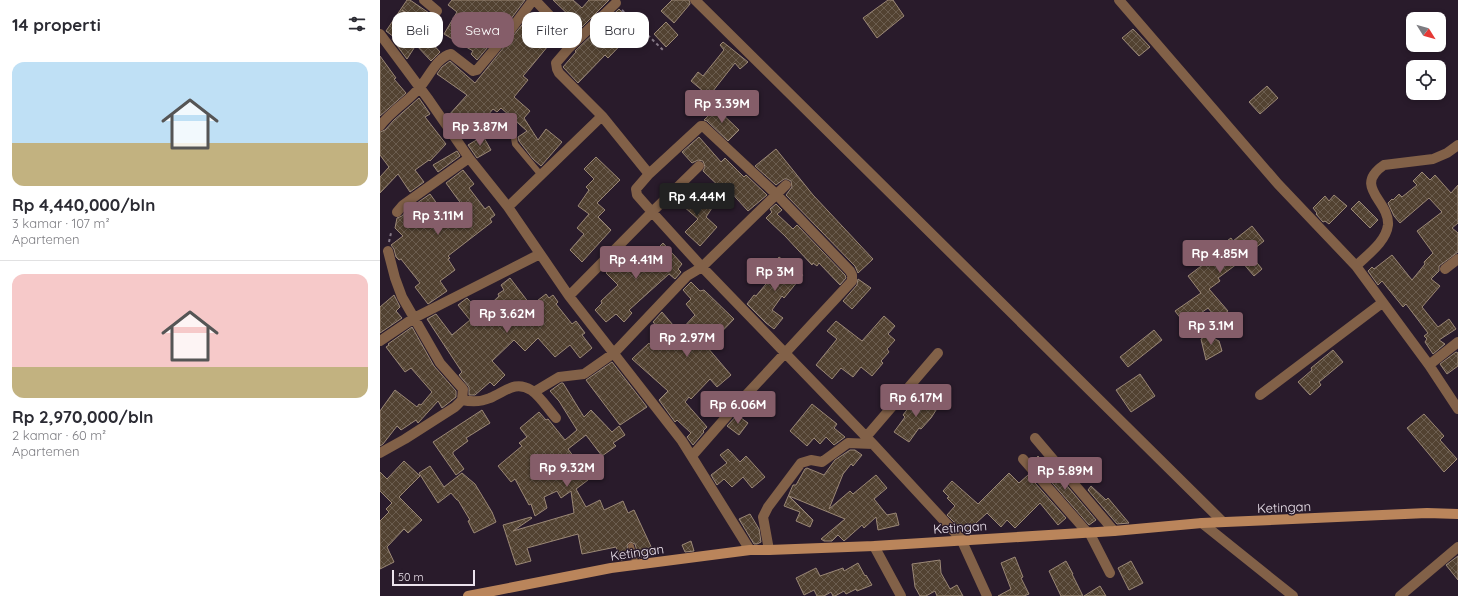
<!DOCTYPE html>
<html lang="id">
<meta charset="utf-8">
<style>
body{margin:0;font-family:Quicksand,sans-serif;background:#f2f2f3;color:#2b2b33;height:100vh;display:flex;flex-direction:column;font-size:15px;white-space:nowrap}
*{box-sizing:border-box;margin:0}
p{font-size:13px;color:#7c7c81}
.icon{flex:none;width:22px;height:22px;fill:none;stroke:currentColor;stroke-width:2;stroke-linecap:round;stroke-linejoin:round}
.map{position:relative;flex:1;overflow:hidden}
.drawer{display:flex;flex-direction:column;background:#fff;width:380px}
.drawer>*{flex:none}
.guide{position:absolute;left:12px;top:12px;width:380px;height:36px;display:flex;gap:8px}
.needle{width:26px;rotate:127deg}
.buttons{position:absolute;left:1026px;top:12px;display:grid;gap:8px}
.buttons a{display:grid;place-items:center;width:40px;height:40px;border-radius:8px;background:#fff;box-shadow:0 2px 6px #0003;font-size:20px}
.scale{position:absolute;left:12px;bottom:10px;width:83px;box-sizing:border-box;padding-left:4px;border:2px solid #ece3ed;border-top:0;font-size:11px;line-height:14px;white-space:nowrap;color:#ece3ed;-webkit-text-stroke:3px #291b2b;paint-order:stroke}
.price{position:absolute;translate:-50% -34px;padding:0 9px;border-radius:4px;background:#855d69;color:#fff;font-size:13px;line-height:26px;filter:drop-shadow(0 1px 2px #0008)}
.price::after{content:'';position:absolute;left:50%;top:24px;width:12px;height:9px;margin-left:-6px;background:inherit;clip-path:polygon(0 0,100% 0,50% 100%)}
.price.current{background:#222;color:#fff}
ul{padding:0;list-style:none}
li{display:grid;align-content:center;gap:8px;height:212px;padding:0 12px}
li+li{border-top:1px solid #e1e1e2}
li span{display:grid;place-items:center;height:124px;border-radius:12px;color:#555}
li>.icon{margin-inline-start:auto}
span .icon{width:72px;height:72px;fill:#fffc;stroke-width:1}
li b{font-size:17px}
h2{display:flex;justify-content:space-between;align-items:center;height:48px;padding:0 12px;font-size:17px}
.chip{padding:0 14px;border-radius:12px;background:#fff;box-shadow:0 2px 6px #0003;font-size:14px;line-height:36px}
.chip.current{background:#855d69;color:#fff}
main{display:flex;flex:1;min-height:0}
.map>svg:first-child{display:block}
.building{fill:url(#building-cross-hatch);stroke:#9b8876}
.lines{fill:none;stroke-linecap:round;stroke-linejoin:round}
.path{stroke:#867a87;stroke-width:2;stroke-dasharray:3 3;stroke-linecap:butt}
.lane{stroke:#826148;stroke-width:6}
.street{stroke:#826148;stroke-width:10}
.secondary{stroke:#ba855b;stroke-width:10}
.labels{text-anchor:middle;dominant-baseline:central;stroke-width:3;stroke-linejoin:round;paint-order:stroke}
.street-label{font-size:13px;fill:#ece3ed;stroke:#291b2b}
</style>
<main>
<section class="drawer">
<h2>14 properti<svg class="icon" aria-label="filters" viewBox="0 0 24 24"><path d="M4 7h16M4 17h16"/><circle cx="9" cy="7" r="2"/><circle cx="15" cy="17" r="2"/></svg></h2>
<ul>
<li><span style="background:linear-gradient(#bfe0f5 65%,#c2b280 0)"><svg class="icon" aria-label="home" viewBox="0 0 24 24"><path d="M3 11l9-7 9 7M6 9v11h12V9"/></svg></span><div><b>Rp 4,440,000/bln</b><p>3 kamar · 107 m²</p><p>Apartemen</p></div></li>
<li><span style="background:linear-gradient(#f6c9c9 75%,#c2b280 0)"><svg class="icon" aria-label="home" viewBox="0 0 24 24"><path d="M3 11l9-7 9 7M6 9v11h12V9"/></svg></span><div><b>Rp 2,970,000/bln</b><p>2 kamar · 60 m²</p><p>Apartemen</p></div></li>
</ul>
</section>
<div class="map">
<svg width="1078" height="596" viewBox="0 0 1078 596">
<defs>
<pattern id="building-cross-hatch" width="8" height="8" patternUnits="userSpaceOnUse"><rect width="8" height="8" fill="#524231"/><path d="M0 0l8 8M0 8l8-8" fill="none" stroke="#6b5d4f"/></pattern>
</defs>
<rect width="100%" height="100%" fill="#291b2b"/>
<path class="building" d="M27,0H30L52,15L46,24L22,10L60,52L51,61L36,45L27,59L12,39L14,37L6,31Z
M72,0H145L124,28L97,60L91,54L93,51L64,34L77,12L68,5Z
M173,0H193L202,8L209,0H229L195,34L189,27L195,21Z
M292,0H309L310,4L294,23L281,11Z
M508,0H513L524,16L497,38L483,18Z
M239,9L257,28L228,58L225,55L198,83L183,67L196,52L195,51Z
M150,15L163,28L167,25L180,38L170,48L168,46L149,69L143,76L148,80L134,97L150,111L144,118L158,140L166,129L182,142L161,166L153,159L139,141L138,137L147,131L121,108L117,112L113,109L103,121L94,113L81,127L68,116L87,95L57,74L62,67L70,61L95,83Z
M286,22L298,35L286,47L274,34Z
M753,29L770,47L759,56L742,38Z
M343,42L368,62L360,69L355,63L329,96L311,81L318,72L323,76L344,50L340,45Z
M0,56L16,78L14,79L26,93L0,116Z
M887,86L898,98L880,114L869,102Z
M39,98L50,114L45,117L66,144L50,161L49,160L35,170L44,182L30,192L18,174L0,193V177L9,167L0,155V132L5,130L14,120Z
M336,108L359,130L348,141L327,121L324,120Z
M103,136L111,150L97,158L88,145Z
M319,137L341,162L345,158L364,177L366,175L387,195L368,211L347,188L344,191L323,171L325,167L323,161L318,160L312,163L302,152Z
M396,149L433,195L493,259L478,273L475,266L406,195L412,187L411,181L407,179H404L396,185L375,166Z
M77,151L80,156L58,172L53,165Z
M216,157L240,180L217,203L225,210L218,217L231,230L202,262L190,250L204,234L197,228L209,214L198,206L209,190L206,187L214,179L204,169Z
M83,170L94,184L89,188L105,209L109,206L115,215L110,219L112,222L68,256L70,258L68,259L75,270L60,281L67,291L48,304L35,287L40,283L21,259L19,260L16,257L14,249L11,245L23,236L15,228L17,218L22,216L27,210L50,194L58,205L61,203L78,225L90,216L66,183Z
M1042,172L1050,180L1055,175L1071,193L1078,185V223L1072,228L1078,233V252L1059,266V271L1051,279L1060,286L1042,307L1058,327L1069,319L1076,329L1059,340L1065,344L1053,354L1045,342L1047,339L1044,336L1048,333L1026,304L1023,307L1002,281L998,285L988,271L992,267L994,269L1012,255L1032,280L1045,264L1044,262L1053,253L1037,231L1062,212L1049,198L1020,223L1014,216L1008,203L1012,199L1013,200L1019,194L1022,197L1037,185L1033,181Z
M306,188L322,202V201L332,208L326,217L337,227L320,246L305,232L318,219L295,199Z
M954,195L967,206L949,224L945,221L943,222L936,214L937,213L933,208L945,196L949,201Z
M979,201L998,220L990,228L971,209Z
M396,204L402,210L397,214L413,229L417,225L465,275L466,278L460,285L439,263L437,266L433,263L432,265L405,236L386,218L392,212L390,209Z
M872,226L884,241L869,253L882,269L874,276L861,261L838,278L840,281L829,289L848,311L837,319L828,308L805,324L795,311L821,293L808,276L829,260L826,256L851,238L853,241Z
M283,243L302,264L298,269L301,272L295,279L289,274L249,310L252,313L244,322L236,314L226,322L215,310L222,303L221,301L238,285L226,273L236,262L234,260L246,248L255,257L261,251L268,258Z
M399,257L423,275L404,298L402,296L392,310L403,318L394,329L386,323L367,304L374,295L376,296L395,273L390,269Z
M130,278L149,303L152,301L153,304L166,294L169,298L173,295L178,302L176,304L192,324L196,321L205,333L202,335L212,348L200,358L190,345L175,357L158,338L145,351L134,340L112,361L125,375L114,386L110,382L95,395H89V387L79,375L82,372L47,319L56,314L72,335L90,320L78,305L87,298L101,313L119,296L118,294L124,290L121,285Z
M478,279L491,288L472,309L463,301L477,285Z
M311,282L320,291L324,290L354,319L327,347L351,375L337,387L330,379L311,399L309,397L305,402L327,427L323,431L324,432L313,445L307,437L311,433L297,420L295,422L279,400L288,391L252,359L269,343L272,347L285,336L273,322L282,312L299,332L315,315L306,304L311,299L303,290Z
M14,295L20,307L16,311L22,318L0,333V307Z
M504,316L515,326L508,334L515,340L507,349L509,352L501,361L503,363L492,376L481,367L473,377L461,368L452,379L436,365L457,339L447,331L456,321L482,341Z
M32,327L54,366L76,391V397L62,408L58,401L38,423L36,420L21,430L17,426L3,444L0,446V411L15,390L37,407L39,404L41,405L52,392L31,368L25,372L6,347L9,345L8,344Z
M774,330L782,340L748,367L740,357Z
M831,333L835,339L839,341L842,351L826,360L821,339Z
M953,350L963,362L939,382L941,385L930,395L918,382L932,370L931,368Z
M1076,352L1078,353V366L1067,374L1060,364Z
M232,362L267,407L240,425L206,380Z
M760,374L775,396L751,412L736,390Z
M181,383H183L204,417L211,410L232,432L239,426L245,435L233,443L236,446L222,456L206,435L188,449L202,468L200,469L208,480L196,489L206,507L220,500L224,510L243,501L248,513L254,510L274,553L259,558L255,544L250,542L247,545L249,557L242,560H241L236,547L202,554L198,534L147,548L151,561L136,565L123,525L151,517L152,518L133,531L194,513L191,491L181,498L177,491L164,497L167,508L155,516L151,504L149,505L135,479L131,482L118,466L142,446L139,443L147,437L140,428L159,412L166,420L168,419L185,440L197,430L179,401L170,391Z
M539,394L558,407L551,418L541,429L539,428L529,442L514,432L525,417L523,415Z
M432,404L457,424L454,428L465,437L454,445L446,437L440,444L434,438L427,446L410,431Z
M102,410L110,423L86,438L88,441L73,452V454L84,469L76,475L53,442Z
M1044,414L1064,436L1060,440L1077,459L1064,472L1027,428Z
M357,415L368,423L359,435L347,426Z
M348,449L360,462L366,456L385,477L372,488L363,477L352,487L344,479L337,485L331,475L347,463L340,455Z
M470,450H475L482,455L473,466L471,464L463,474L449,509L470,491L473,494L496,475L507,488L494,499L507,515L516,513L519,525L498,530L496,517L484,528L482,525L464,541L458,535L452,541H444L441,539L465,519L409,496L433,520L430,527L416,521L420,512L404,506L413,485H416L425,469L427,468L444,475L455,460Z
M658,456L671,469L672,468L716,520L709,525L653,461Z
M24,461L40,476L19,497L42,520L28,533L24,529L7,547L14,562L0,569V521L9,512L6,509L12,503L0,491V472L7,479Z
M50,466L64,487L82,473L95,484L112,512L116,522L94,533L88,521L90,520L78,500H77L71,493L58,503L39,473Z
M629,473L639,483L648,475L686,518L678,525L660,503L635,528L627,520L621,527L607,513L585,533L567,515L575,506L567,498L569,497L563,491L572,481L598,504Z
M711,486L726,500L728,498L749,523L737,524L708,490Z
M370,514L379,529L381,542L377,544H374L359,519Z
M311,541L314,551L305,552L302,545Z
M1078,556V580L1066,565Z
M635,557L643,577L641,578L649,594L644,596H618L631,589L621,563Z
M560,560L561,573L570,589L577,585L583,596H557L555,591L546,596H540L535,587L532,564Z
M686,561L693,574H692L703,596H681L669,571Z
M751,561L763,583L749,590L738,568Z
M478,563L485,576L486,575L492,585L477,591L476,589L466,594L464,591L455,596H453L451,592L444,596H437L434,590L424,595L416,578L436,568L440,576L463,568L464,571Z
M720,586L726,596H704Z"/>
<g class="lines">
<path class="path" d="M242,10L284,51
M9,242L11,233"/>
<path class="lane" d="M132,127L135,144L161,175
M251,546L256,565"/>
<path class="street" d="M44,0L57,11
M155,0L189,36L190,44L188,49
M315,0L843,522
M739,0L898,184L976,266L1049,365L1078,409
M0,34L49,100L89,158L128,207L189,296L302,441L370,550
M222,116L179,73L177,69L176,63L188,49L236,3
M0,126C12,110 29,101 40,87C49,77 57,57 71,54L93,71L97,70L129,32L153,0
M269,174L321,126H323L397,195L470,271L472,275V281L355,407L312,456
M128,207L222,116L269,174L256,189L257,195L272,212L319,166
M17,212L23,205L89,158
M976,266C987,255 1006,242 1008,225C1010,201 972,187 1004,165L1053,159L1067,153L1078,145
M1065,269L1078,259
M189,296L272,212L322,267L406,185
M0,341L34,318L160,254
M1049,365L1078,342
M154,392L179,377L204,374L234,353L307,276L322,267L493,444L581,539L607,596
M880,395L1002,303
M82,400C92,402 101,402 110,398C125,392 135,380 151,390C161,397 168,409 176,418
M486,437L558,353
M655,438L734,531
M0,453L25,439L75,407L82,400L83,389L60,363L22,297L15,278L8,251
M643,459L707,532
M822,523L913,596
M709,532L730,573
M494,546L521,596
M389,550L383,517L388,507L421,463L431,460L442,462L468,443L493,444
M1020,596L1078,547"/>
<path class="secondary" d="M88,596L231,568L370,550H389L494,546L734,531L822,523L1047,513L1078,514"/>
</g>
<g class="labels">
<g class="street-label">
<text transform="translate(904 507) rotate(-2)">Ketingan</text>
<text transform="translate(580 527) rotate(-4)">Ketingan</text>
<text transform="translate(257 552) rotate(-8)">Ketingan</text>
</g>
</g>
</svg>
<div class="buttons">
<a><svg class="needle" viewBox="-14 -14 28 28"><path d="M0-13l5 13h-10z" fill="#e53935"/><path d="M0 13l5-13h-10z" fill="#7c7c81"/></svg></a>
<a><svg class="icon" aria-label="locate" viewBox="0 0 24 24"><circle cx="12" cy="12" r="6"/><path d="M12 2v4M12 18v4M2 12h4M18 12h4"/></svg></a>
</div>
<div class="scale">50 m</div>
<b class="price" style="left:342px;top:124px">Rp 3.39M</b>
<b class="price" style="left:100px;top:147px">Rp 3.87M</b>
<b class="price current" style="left:317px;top:217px">Rp 4.44M</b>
<b class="price" style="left:58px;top:236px">Rp 3.11M</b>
<b class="price" style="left:840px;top:274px">Rp 4.85M</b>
<b class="price" style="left:256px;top:280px">Rp 4.41M</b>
<b class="price" style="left:395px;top:292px">Rp 3M</b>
<b class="price" style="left:127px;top:334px">Rp 3.62M</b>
<b class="price" style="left:831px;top:346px">Rp 3.1M</b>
<b class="price" style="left:307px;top:358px">Rp 2.97M</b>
<b class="price" style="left:536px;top:418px">Rp 6.17M</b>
<b class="price" style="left:358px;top:425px">Rp 6.06M</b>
<b class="price" style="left:187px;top:488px">Rp 9.32M</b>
<b class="price" style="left:685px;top:491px">Rp 5.89M</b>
<div class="guide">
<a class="chip">Beli</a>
<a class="chip current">Sewa</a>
<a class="chip">Filter</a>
<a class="chip">Baru</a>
</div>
</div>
</main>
